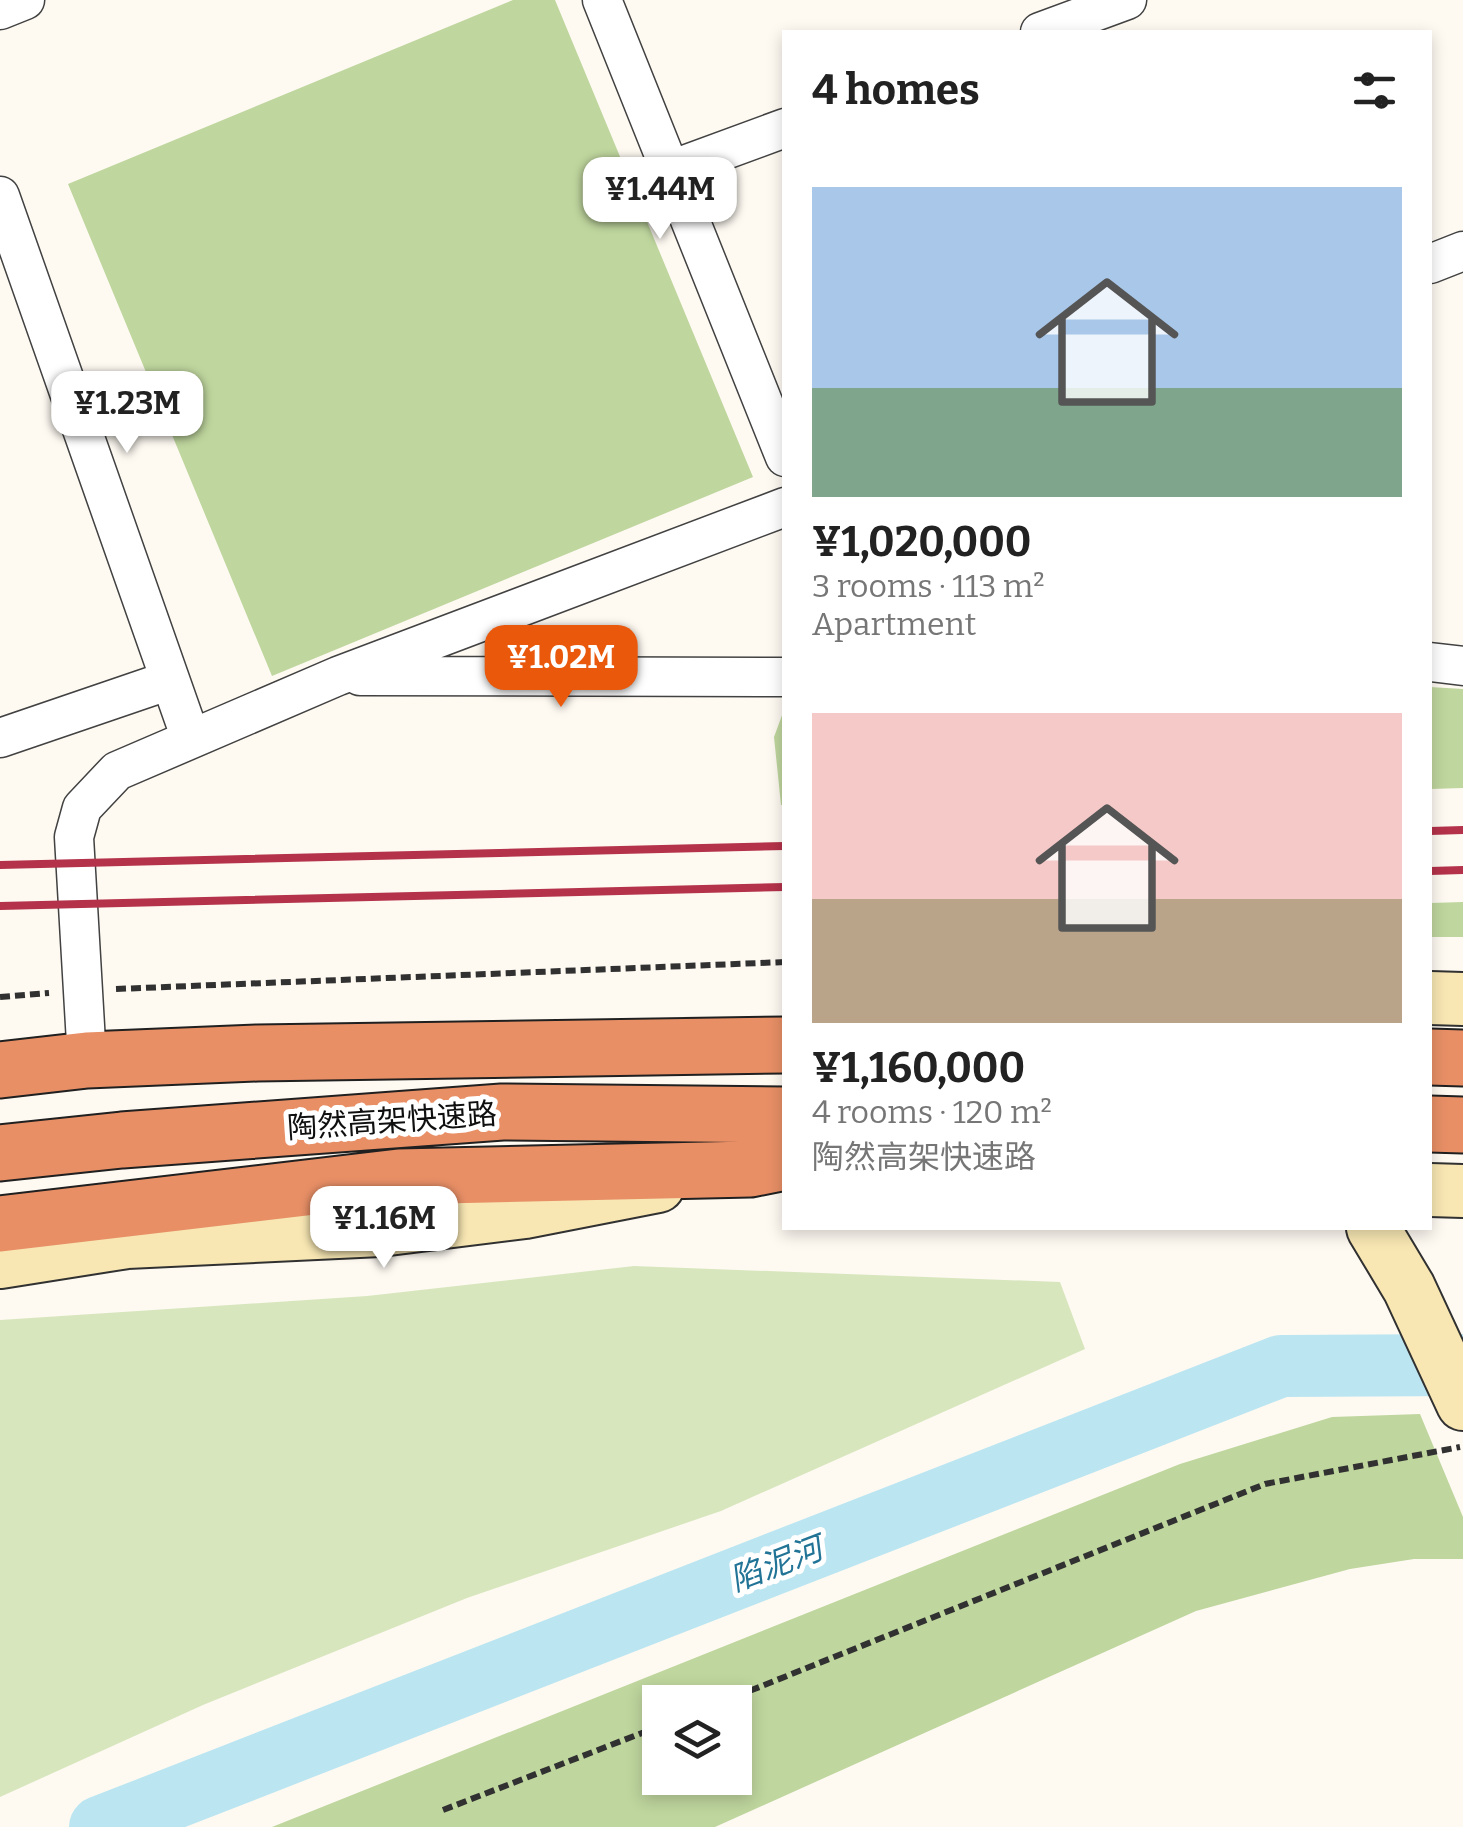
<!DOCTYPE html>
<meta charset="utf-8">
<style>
body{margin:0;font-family:Bitter,"Noto Sans SC",serif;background:#f2f2f2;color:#222;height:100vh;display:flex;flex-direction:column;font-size:38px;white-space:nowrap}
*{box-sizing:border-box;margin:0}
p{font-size:32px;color:#767676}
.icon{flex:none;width:55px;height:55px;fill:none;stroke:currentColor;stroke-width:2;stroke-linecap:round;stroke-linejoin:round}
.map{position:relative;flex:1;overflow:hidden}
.details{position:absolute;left:782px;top:30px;width:650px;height:1200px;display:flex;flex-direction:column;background:#fff;border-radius:0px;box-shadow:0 5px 15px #0003}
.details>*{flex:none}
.buttons{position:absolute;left:642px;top:1685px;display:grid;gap:20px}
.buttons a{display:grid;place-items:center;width:110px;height:110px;border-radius:0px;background:#fff;box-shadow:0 5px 15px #0003;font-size:50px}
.price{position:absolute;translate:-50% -85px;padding:0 22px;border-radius:20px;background:#fff;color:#222;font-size:32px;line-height:65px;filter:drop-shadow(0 2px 5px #0008)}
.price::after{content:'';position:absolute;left:50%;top:60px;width:30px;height:22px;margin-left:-15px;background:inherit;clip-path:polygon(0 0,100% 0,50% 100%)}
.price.active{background:#ea580c;color:#fff}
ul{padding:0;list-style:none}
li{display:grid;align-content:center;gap:20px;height:530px;padding:0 30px}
li span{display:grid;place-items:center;height:310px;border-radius:0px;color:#555}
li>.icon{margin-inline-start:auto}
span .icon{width:180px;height:180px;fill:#fffc;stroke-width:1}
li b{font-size:42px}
h2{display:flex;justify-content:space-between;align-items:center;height:120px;padding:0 30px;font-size:42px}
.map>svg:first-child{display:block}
.green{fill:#d8e6be}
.forest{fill:#bfd69e;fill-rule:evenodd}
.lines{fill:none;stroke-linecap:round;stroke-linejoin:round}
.river{stroke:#bbe5f1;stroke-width:62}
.street-casing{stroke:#424242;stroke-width:41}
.secondary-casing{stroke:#313131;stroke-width:56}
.highway-casing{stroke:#202020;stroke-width:59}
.path{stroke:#313131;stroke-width:6;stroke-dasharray:10 5;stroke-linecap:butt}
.street{stroke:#fff;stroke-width:38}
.secondary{stroke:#f8e7b3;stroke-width:52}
.highway{stroke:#e88f66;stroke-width:55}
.rail{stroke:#b4324a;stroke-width:8}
.labels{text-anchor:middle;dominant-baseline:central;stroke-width:10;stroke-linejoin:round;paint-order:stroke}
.street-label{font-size:30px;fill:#0f0f0f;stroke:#fff}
.water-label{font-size:32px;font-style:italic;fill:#227497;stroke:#fff}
</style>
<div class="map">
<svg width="1463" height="1827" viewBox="0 0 1463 1827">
<rect width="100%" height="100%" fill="#fefaf2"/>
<path class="green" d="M634,1266L1060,1282L1085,1349L721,1511L467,1598L203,1705L0,1797V1320L367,1296Z"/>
<path class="forest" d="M513,0H555L753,477L272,676L68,184Z
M1430,687L1463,689V788L1430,789Z
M785,707V805H781L774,737Z
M1463,902V937H1430V903Z
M1420,1414L1463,1517V1559H1414L1350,1569L1196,1611L715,1827H272L1180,1464L1332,1417ZM660,1702H735V1778H660Z"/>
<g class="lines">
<path class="river" d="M100,1827L1281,1366L1463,1365"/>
<g class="street-casing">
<path id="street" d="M602,0L785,457
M0,10L25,0
M1040,32L1127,0
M668,171L785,128
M0,196L191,739
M1430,264L1463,251
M1430,662L1463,666
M360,676L785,677
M0,738L170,680
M87,1060L74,837L82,808L117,771L338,676L785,507"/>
</g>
<g class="secondary-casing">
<path id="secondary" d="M1430,998L1463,999
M1430,1190L1463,1191
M1373,1228L1409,1288L1463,1404
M0,1262L127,1242L380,1230L525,1212L658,1186"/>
</g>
<g class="highway-casing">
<path id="highway" d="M1430,1057L1463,1058
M0,1070L87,1060L257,1053L785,1045
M1430,1124L1463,1125
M0,1153L122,1140L502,1112L785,1115
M0,1224L399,1177L750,1169L785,1162"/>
</g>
<path class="path" d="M116,989L785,962
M0,997L49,993
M722,1702L1265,1484L1460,1447
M443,1810L660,1726"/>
<use href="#street" class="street"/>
<use href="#secondary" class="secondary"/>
<use href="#highway" class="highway"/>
<path class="rail" d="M1430,831L1463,830
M0,865L785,846
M1430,871L1463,870
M0,906L785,887"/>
</g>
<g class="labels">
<g class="street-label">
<text transform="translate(392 1121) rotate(-4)">陶然高架快速路</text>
</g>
<g class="water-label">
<text transform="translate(776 1564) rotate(-21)">陷泥河</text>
</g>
</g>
</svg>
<div class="buttons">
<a><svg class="icon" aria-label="layers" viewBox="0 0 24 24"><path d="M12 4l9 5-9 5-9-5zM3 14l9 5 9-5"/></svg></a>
</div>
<b class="price" style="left:660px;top:242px">¥1.44M</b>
<b class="price" style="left:127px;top:456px">¥1.23M</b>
<b class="price active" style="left:561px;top:710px">¥1.02M</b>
<b class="price" style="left:384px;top:1271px">¥1.16M</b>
<section class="details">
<h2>4 homes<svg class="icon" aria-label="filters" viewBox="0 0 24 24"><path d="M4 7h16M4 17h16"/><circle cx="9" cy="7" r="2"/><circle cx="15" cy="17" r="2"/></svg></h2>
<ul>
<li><span style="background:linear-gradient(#a9c7e8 65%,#7fa58c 0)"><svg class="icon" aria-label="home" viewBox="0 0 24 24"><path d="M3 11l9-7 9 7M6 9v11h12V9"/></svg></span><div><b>¥1,020,000</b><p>3 rooms · 113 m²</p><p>Apartment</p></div></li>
<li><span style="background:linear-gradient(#f6c9c9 60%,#b9a48a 0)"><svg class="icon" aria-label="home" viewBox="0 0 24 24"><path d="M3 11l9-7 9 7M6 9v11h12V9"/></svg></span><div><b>¥1,160,000</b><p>4 rooms · 120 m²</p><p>陶然高架快速路</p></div></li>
</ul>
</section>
</div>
